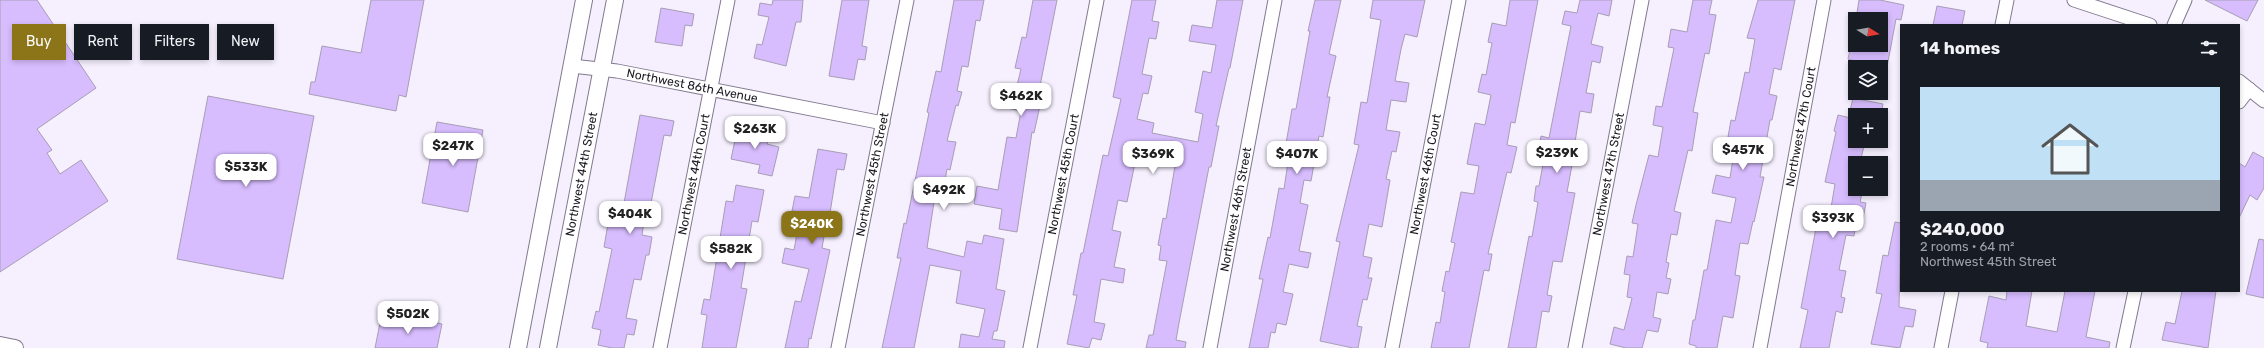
<!DOCTYPE html>
<meta charset="utf-8">
<style>
body{margin:0;font-family:Rubik,sans-serif;background:#242831;color:#f1f3f6;height:100vh;display:flex;flex-direction:column;font-size:15px;white-space:nowrap}
*{box-sizing:border-box;margin:0}
p{font-size:13px;color:#9ea1a6}
.icon{flex:none;width:22px;height:22px;fill:none;stroke:currentColor;stroke-width:2;stroke-linecap:round;stroke-linejoin:round}
.map{position:relative;flex:1;overflow:hidden}
.sheet{position:absolute;left:1900px;top:24px;width:340px;height:268px;display:flex;flex-direction:column;background:#171b24;border-radius:0px;box-shadow:0 2px 6px #0003}
.sheet>*{flex:none}
.hud{position:absolute;left:12px;top:24px;width:380px;height:36px;display:flex;gap:8px}
.needle{width:26px;rotate:101deg}
.controls{position:absolute;left:1848px;top:12px;display:grid;gap:8px}
.controls a{display:grid;place-items:center;width:40px;height:40px;border-radius:0px;background:#171b24;box-shadow:0 2px 6px #0003;font-size:20px}
.price{position:absolute;translate:-50% -34px;padding:0 9px;border-radius:8px;background:#fff;color:#222;font-size:13px;line-height:26px;filter:drop-shadow(0 1px 2px #0008)}
.price::after{content:'';position:absolute;left:50%;top:24px;width:12px;height:9px;margin-left:-6px;background:inherit;clip-path:polygon(0 0,100% 0,50% 100%)}
.price.active{background:#8c7418;color:#fff}
ul{padding:0;list-style:none}
li{display:grid;align-content:center;gap:8px;height:212px;padding:0 20px}
li+li{border-top:1px solid #363941}
li span{display:grid;place-items:center;height:124px;border-radius:0px;color:#555}
li>.icon{margin-inline-start:auto}
span .icon{width:72px;height:72px;fill:#fffc;stroke-width:1}
li b{font-size:17px}
h2{display:flex;justify-content:space-between;align-items:center;height:48px;padding:0 20px;font-size:17px}
.tag{padding:0 14px;border-radius:0px;background:#171b24;box-shadow:0 2px 6px #0003;font-size:14px;line-height:36px}
.tag.active{background:#8c7418;color:#fff}
.map>svg:first-child{display:block}
.building{fill:#d7bcfe;stroke:#a79eb5}
.lines{fill:none;stroke-linecap:round;stroke-linejoin:round}
.minor-casing{stroke:#82798f;stroke-width:15}
.tertiary-casing{stroke:#82798f;stroke-width:18}
.minor{stroke:#fff;stroke-width:13}
.tertiary{stroke:#fff;stroke-width:16}
.labels{text-anchor:middle;dominant-baseline:central;stroke-width:4;stroke-linejoin:round;paint-order:stroke}
.street-label{font-size:12px;fill:#1c1922;stroke:#f5effe}
</style>
<div class="map">
<svg width="2264" height="348" viewBox="0 0 2264 348">
<rect width="100%" height="100%" fill="#f5effe"/>
<path class="building" d="M0,0H37L96,88L37,129L52,150L47,153L60,174L81,160L108,201L0,272Z
M371,0H424L406,97L399,95L396,111L309,94L311,82H315L322,46L361,53Z
M773,0H803L801,22H796L786,66L754,58L757,44L762,45L769,17L758,15L760,3L772,5Z
M842,0H869L862,46L867,47L865,60L858,59L854,80L829,76Z
M954,0H984L980,21L976,20L968,67L962,66L957,91L962,92L958,106L956,105L947,141L956,142L950,170L947,169L941,203L934,202L927,248L964,257L967,241L982,244L984,235L1004,239L996,289L1005,291L997,331H994L992,339L1005,341L1004,348H959L961,334L979,337L985,309L956,303L961,271L930,265L914,348H882L901,258H897L904,223L906,224L929,113L927,112L936,71L941,72Z
M1033,0H1057L1039,91L1043,92L1034,133L1032,132L1017,232L999,229L1002,209L974,204L977,186L998,190L1007,137L1016,138L1021,111L993,105L996,90L1015,94L1021,69L1015,68L1022,37L1026,38Z
M1132,0H1156L1152,21L1159,22L1156,39L1149,38L1142,74L1152,76L1148,94L1143,93L1137,119L1154,123L1152,133L1198,142L1203,114L1195,112L1203,71L1211,73L1216,45L1189,41L1192,25L1212,28L1217,0H1243L1230,68H1229L1216,126H1219L1211,167H1209L1179,323L1176,340L1186,342L1185,348H1146L1149,335H1153L1167,261L1159,260L1161,246L1158,245L1163,218L1166,219L1177,154L1149,149L1147,155L1137,153L1127,202L1118,200L1112,230L1121,232L1114,267L1125,269L1123,283L1101,279L1094,322L1105,324L1101,340L1092,338L1089,348L1067,344L1077,295H1073L1081,253H1083L1103,155L1108,156L1121,99L1113,97Z
M1315,0H1341L1329,54L1336,56L1327,97H1330L1323,137L1319,136L1311,181L1304,180L1300,203L1308,205L1299,251L1311,253L1308,268L1289,264L1283,292L1293,294L1286,325L1277,323L1275,333L1271,332L1268,348H1249L1263,279H1259L1268,237L1270,238L1279,188L1284,189L1288,162L1283,161L1292,109H1296L1310,31H1308Z
M1373,0H1425L1417,37L1405,34L1401,49L1395,81L1409,83L1406,102L1391,100L1386,130L1400,132L1396,152L1392,151L1386,179L1390,180L1382,227L1369,224L1363,256L1372,258L1368,278H1372L1367,300L1363,299L1357,326L1362,327L1358,348H1353L1320,341L1340,242L1336,241L1359,145L1354,144L1361,102L1367,103L1381,20L1370,18Z
M1510,0H1538L1515,123L1511,122L1507,145L1517,147L1511,173L1507,172L1488,254H1492L1489,271L1484,270L1469,348H1431L1436,322L1440,323L1445,292L1442,291L1446,271L1449,272L1455,243L1451,242L1461,192L1474,194L1479,166L1467,164L1475,123L1485,125L1491,95L1478,92L1482,74L1486,75L1492,43L1488,42L1492,23L1506,26Z
M1580,0H1612L1609,16L1598,13L1591,44L1603,47L1600,63L1592,61L1586,93L1594,94L1591,113L1580,111L1575,142L1584,144L1581,161L1573,160L1567,192L1575,193L1562,262L1553,261L1547,295L1552,296L1549,312L1542,311L1536,348H1508L1529,236L1532,237L1538,202L1534,201L1536,186H1539L1544,159L1537,158L1541,136L1549,138L1571,26L1562,24L1565,11L1577,13Z
M1693,0H1712L1709,14L1716,15L1709,54L1705,53L1693,112L1698,113L1692,151L1688,150L1674,211L1681,213L1677,235L1671,234L1666,262L1669,263L1666,278L1671,279L1668,294L1657,292L1653,317L1661,319L1658,332L1647,330L1642,348H1626L1610,344L1614,327L1624,330L1632,298L1627,297L1630,275L1624,274L1627,256L1633,257L1638,224L1632,223L1636,205L1649,155L1658,157L1663,127L1653,125L1656,106L1662,107L1674,48L1668,47L1671,29L1687,32Z
M1758,0H1795L1781,70L1774,68L1769,94L1777,96L1772,120H1770L1760,177H1764L1754,222L1753,221L1748,244L1740,243L1735,275L1740,276L1733,318L1723,316L1717,348H1696V346L1689,344L1693,320H1695L1704,270H1707L1716,220L1731,223L1736,198L1712,193L1716,175L1730,178L1736,139L1728,137L1731,120L1735,121L1745,72L1749,73L1755,39L1747,38Z
M1859,0H1880L1904,5L1901,20L1896,19L1887,67H1854L1855,61L1848,59L1851,45H1881V19H1856Z
M2205,0H2258L2247,21Z
M1937,6L1965,11L1962,25H1933Z
M661,8L694,14L692,26L685,25L682,46L655,42Z
M208,96L314,116L283,279L177,259Z
M1853,98L1883,104L1881,115H1849Z
M640,115L674,121L671,136L664,135L651,203L647,202L642,235L652,237L649,255H646L641,280L634,279L626,318L637,320L634,335L627,334L624,348H612L598,345L601,330L592,328L596,311L599,312L612,249L604,247L610,212L622,214Z
M1838,115L1855,119V144L1864,146L1860,163H1855V189H1863L1860,202L1866,203L1863,218L1857,217L1854,236L1846,235L1839,270L1846,271L1841,297L1845,298L1842,313L1836,311L1829,348H1800L1808,310L1801,308L1819,212L1830,214L1835,184L1825,182L1836,132L1834,131Z
M437,122L483,130L468,212L422,203Z
M738,126L770,133L767,144L779,147L772,176L758,173L760,165L731,159Z
M818,149L847,154L844,170L837,169L830,213H828L822,248L830,250L811,339L809,338L808,348H785L795,301L801,302L809,269L782,263L785,248L794,250L801,212L792,211L795,196L809,198Z
M2253,152L2264,158V188L2257,200L2250,195L2239,218V163L2245,167Z
M736,185L764,190L758,222L752,221L741,288L747,289L736,348H702L707,315L701,314L704,299L710,300L726,201L733,202Z
M1895,222L1901,223L1899,307L1916,310L1913,327L1905,326L1900,348L1871,344L1882,294L1876,293L1883,255L1888,256Z
M2259,239L2264,240V298L2246,294Z
M2007,291H2032L2026,326L2057,332L2065,291H2095L2086,337L2110,342L2109,348H1987L1988,343L1980,341L1989,296L2006,300Z
M2182,291H2216L2208,348L2162,340L2166,322L2175,324Z
M381,318L419,325L420,319L442,324L437,348H375Z"/>
<g class="lines">
<g class="minor-casing">
<g id="minor">
<path d="M2074,0L2150,25"/>
<path d="M2002,25L2007,0"/>
<path d="M2174,25L2185,0"/>
<path id="s1" d="M572,66L617,71L883,123"/>
<path d="M2239,81L2264,101"/>
<path d="M2239,102L2249,89"/>
<path id="s2" d="M660,348L728,0"/>
<path id="s3" d="M838,348L907,0"/>
<path id="s4" d="M1030,348L1097,0"/>
<path id="s5" d="M1210,348L1275,0"/>
<path id="s6" d="M1392,348L1459,0"/>
<path id="s7" d="M1575,348L1642,0"/>
<path id="s8" d="M1760,348L1824,0"/>
<path d="M1941,348L1952,291"/>
<path d="M2123,348L2135,291"/>
</g>
</g>
<g class="tertiary-casing">
<g id="tertiary">
<path d="M0,345L15,348"/>
<path d="M518,348L584,0"/>
<path id="s9" d="M548,348L615,0"/>
</g>
</g>
<use href="#minor" class="minor"/>
<use href="#tertiary" class="tertiary"/>
</g>
<g class="labels">
<g class="street-label">
<text stroke="none"><textPath href="#s1" startOffset="122">Northwest 86th Avenue</textPath></text>
<text stroke="none"><textPath href="#s8" startOffset="225">Northwest 47th Court</textPath></text>
<text stroke="none"><textPath href="#s9" startOffset="177">Northwest 44th Street</textPath></text>
<text stroke="none"><textPath href="#s2" startOffset="177">Northwest 44th Court</textPath></text>
<text stroke="none"><textPath href="#s3" startOffset="177">Northwest 45th Street</textPath></text>
<text stroke="none"><textPath href="#s4" startOffset="177">Northwest 45th Court</textPath></text>
<text stroke="none"><textPath href="#s6" startOffset="177">Northwest 46th Court</textPath></text>
<text stroke="none"><textPath href="#s7" startOffset="177">Northwest 47th Street</textPath></text>
<text stroke="none"><textPath href="#s5" startOffset="141">Northwest 46th Street</textPath></text>
</g>
</g>
</svg>
<div class="controls">
<a><svg class="needle" viewBox="-14 -14 28 28"><path d="M0-13l5 13h-10z" fill="#e53935"/><path d="M0 13l5-13h-10z" fill="#9ea1a6"/></svg></a>
<a><svg class="icon" aria-label="layers" viewBox="0 0 24 24"><path d="M12 4l9 5-9 5-9-5zM3 14l9 5 9-5"/></svg></a>
<a>+</a>
<a>−</a>
</div>
<b class="price" style="left:1021px;top:117px">$462K</b>
<b class="price" style="left:755px;top:150px">$263K</b>
<b class="price" style="left:453px;top:167px">$247K</b>
<b class="price" style="left:1743px;top:171px">$457K</b>
<b class="price" style="left:1557px;top:174px">$239K</b>
<b class="price" style="left:1153px;top:175px">$369K</b>
<b class="price" style="left:1297px;top:175px">$407K</b>
<b class="price" style="left:246px;top:188px">$533K</b>
<b class="price" style="left:944px;top:211px">$492K</b>
<b class="price" style="left:630px;top:235px">$404K</b>
<b class="price" style="left:1833px;top:239px">$393K</b>
<b class="price active" style="left:812px;top:245px">$240K</b>
<b class="price" style="left:731px;top:270px">$582K</b>
<b class="price" style="left:408px;top:335px">$502K</b>
<div class="hud">
<a class="tag active">Buy</a>
<a class="tag">Rent</a>
<a class="tag">Filters</a>
<a class="tag">New</a>
</div>
<section class="sheet">
<h2>14 homes<svg class="icon" aria-label="filters" viewBox="0 0 24 24"><path d="M4 7h16M4 17h16"/><circle cx="9" cy="7" r="2"/><circle cx="15" cy="17" r="2"/></svg></h2>
<ul>
<li><span style="background:linear-gradient(#bfe0f5 75%,#9aa5b1 0)"><svg class="icon" aria-label="home" viewBox="0 0 24 24"><path d="M3 11l9-7 9 7M6 9v11h12V9"/></svg></span><div><b>$240,000</b><p>2 rooms · 64 m²</p><p>Northwest 45th Street</p></div></li>
</ul>
</section>
</div>
